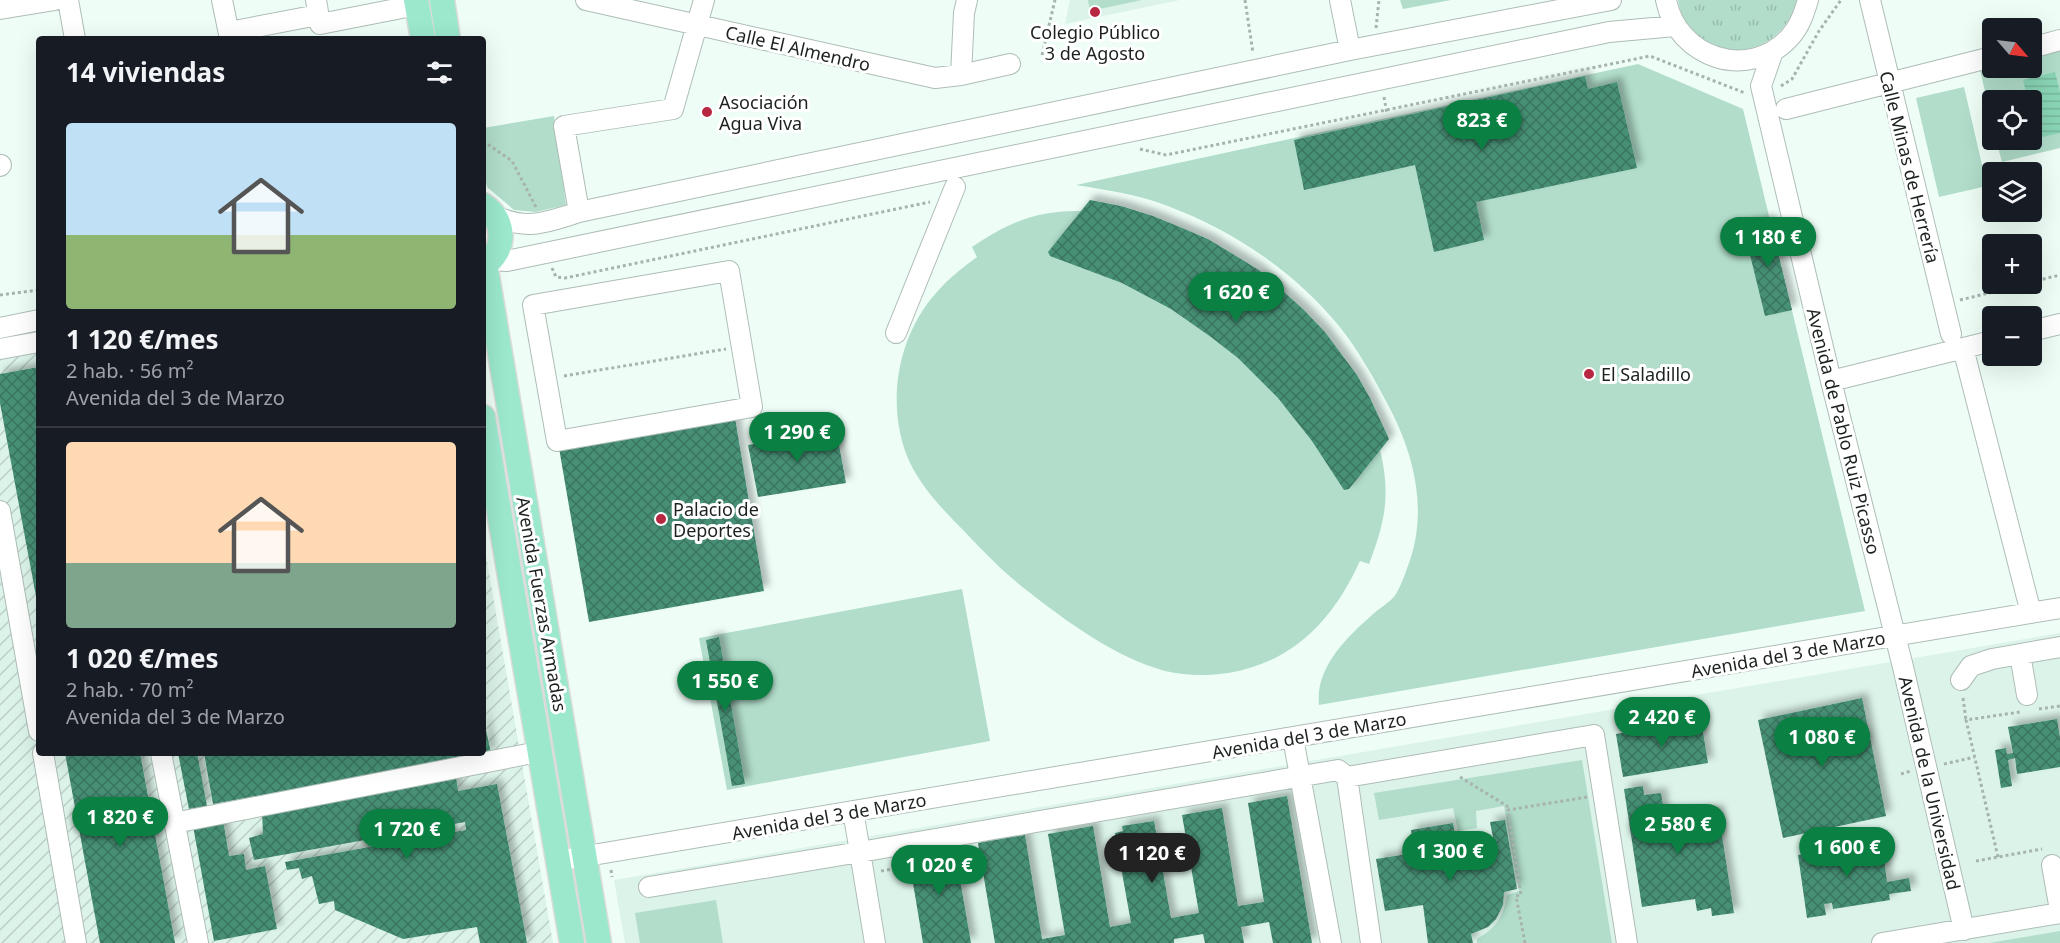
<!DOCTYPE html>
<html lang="es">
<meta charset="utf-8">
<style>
body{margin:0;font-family:"Noto Sans",sans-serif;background:#20242c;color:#f1f3f6;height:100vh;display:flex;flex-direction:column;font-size:22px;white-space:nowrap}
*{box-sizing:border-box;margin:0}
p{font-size:20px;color:#9ea1a6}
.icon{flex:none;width:33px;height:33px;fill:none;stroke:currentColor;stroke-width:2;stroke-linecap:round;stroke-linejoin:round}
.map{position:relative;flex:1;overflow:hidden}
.panel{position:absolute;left:36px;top:36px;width:450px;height:720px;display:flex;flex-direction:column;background:#171b24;border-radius:6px;box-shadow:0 6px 24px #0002}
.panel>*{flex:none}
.needle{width:39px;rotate:118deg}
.buttons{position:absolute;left:1982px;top:18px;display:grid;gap:12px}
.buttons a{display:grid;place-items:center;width:60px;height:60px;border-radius:6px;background:#171b24;box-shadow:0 6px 24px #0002;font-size:30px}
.price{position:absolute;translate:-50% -51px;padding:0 14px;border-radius:21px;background:#0b8043;color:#fff;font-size:20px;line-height:39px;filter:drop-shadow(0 2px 3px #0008)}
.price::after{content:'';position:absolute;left:50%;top:36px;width:18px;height:14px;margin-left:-9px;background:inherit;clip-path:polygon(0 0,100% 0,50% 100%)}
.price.selected{background:#222;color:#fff}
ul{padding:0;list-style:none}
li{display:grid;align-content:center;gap:12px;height:318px;padding:0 30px}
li+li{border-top:2px solid #363941}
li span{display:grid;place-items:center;height:186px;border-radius:6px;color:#555}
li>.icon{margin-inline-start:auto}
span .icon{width:108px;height:108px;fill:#fffc;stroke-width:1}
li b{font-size:26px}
h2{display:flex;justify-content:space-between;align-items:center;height:72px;padding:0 30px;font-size:26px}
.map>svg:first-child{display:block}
.built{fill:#dbf3e8}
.industrial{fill:url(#industrial-furrows)}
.grass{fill:url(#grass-tufts)}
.green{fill:#b1ddca}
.water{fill:url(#water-rules)}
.building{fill:url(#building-cross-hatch);filter:url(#shadow)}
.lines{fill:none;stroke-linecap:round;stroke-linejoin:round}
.minor-casing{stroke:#aebdb6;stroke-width:22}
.major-casing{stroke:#dbdbdb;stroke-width:27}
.path{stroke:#a7b4ae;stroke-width:3;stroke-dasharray:3 3;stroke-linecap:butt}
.minor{stroke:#fff;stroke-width:20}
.major{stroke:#9be8cd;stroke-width:24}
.poi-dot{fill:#b82741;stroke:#fff;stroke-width:2}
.labels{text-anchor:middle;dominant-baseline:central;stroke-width:6;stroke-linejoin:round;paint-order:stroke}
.poi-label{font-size:18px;fill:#1c211f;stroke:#fff;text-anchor:start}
.street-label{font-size:18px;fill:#1c211f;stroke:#fff}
</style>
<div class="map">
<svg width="2060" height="943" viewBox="0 0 2060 943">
<defs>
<pattern id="industrial-furrows" width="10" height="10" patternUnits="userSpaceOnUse" patternTransform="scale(1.5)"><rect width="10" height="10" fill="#dbf3e8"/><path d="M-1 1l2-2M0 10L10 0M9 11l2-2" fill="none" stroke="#bbd0c7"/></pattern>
<pattern id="grass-tufts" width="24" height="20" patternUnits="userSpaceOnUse" patternTransform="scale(1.5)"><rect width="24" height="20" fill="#b1ddca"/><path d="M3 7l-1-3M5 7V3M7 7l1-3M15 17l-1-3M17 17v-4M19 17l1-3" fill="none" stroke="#98bdad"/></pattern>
<pattern id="water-rules" width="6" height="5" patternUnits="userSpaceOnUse" patternTransform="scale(1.5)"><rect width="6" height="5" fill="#8ad5b6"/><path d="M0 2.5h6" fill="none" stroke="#76b79c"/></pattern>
<pattern id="building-cross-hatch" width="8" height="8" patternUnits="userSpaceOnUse" patternTransform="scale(1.5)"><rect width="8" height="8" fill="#469075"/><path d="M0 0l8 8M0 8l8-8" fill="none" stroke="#3a755f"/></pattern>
<filter id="shadow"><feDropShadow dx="5.5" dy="-5.5" stdDeviation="3" flood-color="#0004"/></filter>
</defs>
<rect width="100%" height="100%" fill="#eefef7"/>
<path class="built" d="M1070,0H1180L1065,24Z
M2060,633V943H625L614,880Z"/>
<path class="industrial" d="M39,353V753H483V538L553,943H0V360Z"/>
<path class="grass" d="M1678,0H1797C1779,68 1688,66 1678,0Z"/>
<path class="green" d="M1088,0H1142L1090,11Z
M1400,0H1451L1403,9Z
M2060,51V148L2002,162L1996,140H2031V100H1992V122L1980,70L1992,67L2031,68V58Z
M1638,64L1743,109L1865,611L1319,705C1315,668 1346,638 1372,615C1379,608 1391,602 1396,594C1402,584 1406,571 1410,560C1428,507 1413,451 1387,403C1373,376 1358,350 1339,326C1294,271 1231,229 1165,205C1137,194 1106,190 1076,185Z
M1964,87L1987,186L1939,197L1916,98Z
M554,116L566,205L536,212L514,210L487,187L483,167V128Z
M1090,200C1229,226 1333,309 1389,439L1380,450C1391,495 1385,522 1369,564L1360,561C1333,620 1294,662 1228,673C1208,676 1186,676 1165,671C1114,657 1066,621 1025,589C1002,571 983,551 963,530C942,509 923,489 910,463C885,408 896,338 936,293C948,279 962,268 977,257L972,247C1008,223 1036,210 1081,211Z
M962,589L990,741L727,790L699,638Z
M1582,760L1612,943H1477V939C1497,927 1503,918 1507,895L1519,891L1504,806L1476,811L1477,828L1458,831L1453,808L1379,820L1374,793Z
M716,900L723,943H640L635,913Z
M2060,931V943H1989Z"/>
<path class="water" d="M2055,72L2060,92V133L2038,138L2031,111V100H2028L2023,80Z"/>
<path class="building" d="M1585,76L1588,89L1617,82L1637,168L1476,202L1484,240L1434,252L1415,165L1304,190L1294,140Z
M1090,200L1121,206L1153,216L1208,239L1259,270L1304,310L1325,332L1357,375L1370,398L1389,439L1349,489L1344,490L1312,441L1278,398L1238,358L1211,337L1171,309L1122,283L1050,256L1048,252Z
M1770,220L1792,310L1765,316L1743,226Z
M39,367V607H38L0,403V374Z
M735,418L764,591L589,622L559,448Z
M836,429L846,483L758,497L748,445Z
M719,637L745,784L732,786L706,640Z
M1862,698L1886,816L1783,838L1758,720Z
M483,716L491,753L213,804L204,753H483Z
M2057,719L2060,738V767L2017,774L2015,758L2008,760L2012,786L2001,788L1995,750L2006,748L2007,754L2013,753L2008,727Z
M1701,720L1708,763L1623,777L1616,734Z
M65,753H140L175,943H100Z
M178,753H197L207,806L189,809Z
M456,777L458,791L497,784L527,943H480L477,927L403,939L335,910L334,901L319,904L312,876L302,879L299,868L287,870L285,862L466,830L465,822L254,860L249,838L263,834L262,812Z
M1643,786L1644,795L1661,793L1665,818L1718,810L1734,913L1712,916L1711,908L1697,911L1695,899L1642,907L1624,789Z
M1287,796L1312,943H1273L1269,922L1241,927L1244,943H1205L1203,934L1174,939V943H995L978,843L1025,835L1042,939L1065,935L1048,834L1093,826L1110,927L1131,923L1115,833L1123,831L1122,826L1154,821L1171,918L1199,913L1182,815L1222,808L1238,906L1264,902L1248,803Z
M223,820L229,856L244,854L246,870L265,866L277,929L214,941L193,826Z
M1505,820L1517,889L1504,892L1503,905L1496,919L1488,927L1471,934L1473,943H1428L1423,905L1385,911L1376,859L1414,853L1411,830L1453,823L1458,854L1495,848L1490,822Z
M1882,842L1887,882L1909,878L1911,891L1889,894L1890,900L1833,909L1832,903L1824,904L1826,915L1807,918L1798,855Z
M954,845L971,943H923L908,853Z"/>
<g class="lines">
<g class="minor-casing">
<path id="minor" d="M68,0L75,39
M222,0L230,39
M316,0L320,24L417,5
M586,0L935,78L961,75L1010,64
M1340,0L1350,50
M1666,0C1677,58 1749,82 1790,37C1800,26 1804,13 1808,0
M1870,0L1951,334
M0,9L55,0
M229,32L318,15
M2031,48L2060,40
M1773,51L1761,86L1831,381L1903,667L1964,930
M961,75L964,13L967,0
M1786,109L1992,57
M0,166L1,165
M579,212L564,126L673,109L704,0
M495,216C528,231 547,222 579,212L1350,50L1611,0
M490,260L507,261L1609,32L1675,26
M729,271L752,407L557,441L533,305Z
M0,328L39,320
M2031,331L2060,324
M896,333L955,187
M1963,348L2031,613
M0,349L39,342
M1831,381L1992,341
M0,511L39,731
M2020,654L2027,695
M1961,680L1971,666L1992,659L2060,647
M1293,738L1331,943
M43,753L76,943
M161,753L198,943
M174,823L538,752
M557,861L2060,608
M2052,865L2060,910
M649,887L860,852L853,811
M875,943L860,852L1338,770L1347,777
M1371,943L1347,777L1594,735L1627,943
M1882,943L2060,913"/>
</g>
<g class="major-casing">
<path id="major" d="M416,0L423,39
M442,0L448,39
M483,205C506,220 507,251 483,266
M485,264L599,943
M483,417L572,943"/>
</g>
<path class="path" d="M1245,0L1253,53
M1376,28L1379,0
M1042,55L1055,0
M1781,86L1792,79L1819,31L1841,0
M1384,97L1387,114
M483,141L512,161L536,207
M1140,149L1166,155L1650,56L1745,93
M552,268L556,277L565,278L930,202
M2031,282L2060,275
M0,295L39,290
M1960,300L2026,284
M564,376L726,349
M1963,698L1966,720
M2039,709L2060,706
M1944,764L1975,757
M1901,774L1911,771
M1460,777L1507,806L1508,810
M1998,857L1966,720L2020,712
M1976,861L2042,849
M611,870L612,877
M881,871L906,867
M1525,943L1516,896L1521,895L1508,810L1587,797"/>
<use href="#minor" class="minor"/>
<use href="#major" class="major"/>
</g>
<g class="poi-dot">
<circle cx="1095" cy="12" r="6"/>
<circle cx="707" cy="112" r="6"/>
<circle cx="1589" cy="374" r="6"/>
<circle cx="661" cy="519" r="6"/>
</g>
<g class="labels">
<g class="poi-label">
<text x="1095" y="32" text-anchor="middle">Colegio Público<tspan x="1095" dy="21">3 de Agosto</tspan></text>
<text x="719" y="102">Asociación<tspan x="719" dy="21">Agua Viva</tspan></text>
<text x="1601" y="374">El Saladillo</text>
<text x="673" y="509">Palacio de<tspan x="673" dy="21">Deportes</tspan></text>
</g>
<g class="street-label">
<text transform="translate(798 48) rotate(13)">Calle El Almendro</text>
<text transform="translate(1910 167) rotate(76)">Calle Minas de Herrería</text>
<text transform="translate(1844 431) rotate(76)">Avenida de Pablo Ruiz Picasso</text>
<text transform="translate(542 604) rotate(80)">Avenida Fuerzas Armadas</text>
<text transform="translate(1788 654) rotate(-10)">Avenida del 3 de Marzo</text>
<text transform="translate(1309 735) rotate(-10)">Avenida del 3 de Marzo</text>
<text transform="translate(1930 783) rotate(77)">Avenida de la Universidad</text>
<text transform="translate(829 816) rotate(-10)">Avenida del 3 de Marzo</text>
</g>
</g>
</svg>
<div class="buttons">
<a><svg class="needle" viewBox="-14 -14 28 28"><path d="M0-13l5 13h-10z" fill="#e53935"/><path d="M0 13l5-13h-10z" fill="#9ea1a6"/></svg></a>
<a><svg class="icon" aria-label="locate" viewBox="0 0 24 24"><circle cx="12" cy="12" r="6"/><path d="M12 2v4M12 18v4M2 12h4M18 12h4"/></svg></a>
<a><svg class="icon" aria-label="layers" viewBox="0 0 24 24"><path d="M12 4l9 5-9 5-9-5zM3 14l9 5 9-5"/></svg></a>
<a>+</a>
<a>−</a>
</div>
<b class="price" style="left:1482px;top:151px">823 €</b>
<b class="price" style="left:1768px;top:268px">1 180 €</b>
<b class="price" style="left:1236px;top:323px">1 620 €</b>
<b class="price" style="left:797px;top:463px">1 290 €</b>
<b class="price" style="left:725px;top:712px">1 550 €</b>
<b class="price" style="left:1662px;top:748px">2 420 €</b>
<b class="price" style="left:1822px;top:768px">1 080 €</b>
<b class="price" style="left:120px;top:848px">1 820 €</b>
<b class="price" style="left:1678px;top:855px">2 580 €</b>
<b class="price" style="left:407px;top:860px">1 720 €</b>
<b class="price" style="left:1847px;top:878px">1 600 €</b>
<b class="price" style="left:1450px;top:882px">1 300 €</b>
<b class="price selected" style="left:1152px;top:884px">1 120 €</b>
<b class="price" style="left:939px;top:896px">1 020 €</b>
<section class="panel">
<h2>14 viviendas<svg class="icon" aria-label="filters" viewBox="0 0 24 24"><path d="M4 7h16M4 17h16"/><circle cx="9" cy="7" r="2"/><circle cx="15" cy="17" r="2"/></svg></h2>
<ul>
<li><span style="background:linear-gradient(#bfe0f5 60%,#8fb573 0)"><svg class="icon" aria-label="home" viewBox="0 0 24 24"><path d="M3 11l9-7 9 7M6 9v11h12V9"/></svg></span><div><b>1 120 €/mes</b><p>2 hab. · 56 m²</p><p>Avenida del 3 de Marzo</p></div></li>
<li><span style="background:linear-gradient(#ffd9b3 65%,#7fa58c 0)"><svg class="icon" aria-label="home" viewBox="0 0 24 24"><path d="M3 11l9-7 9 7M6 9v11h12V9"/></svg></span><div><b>1 020 €/mes</b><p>2 hab. · 70 m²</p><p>Avenida del 3 de Marzo</p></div></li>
</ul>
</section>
</div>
